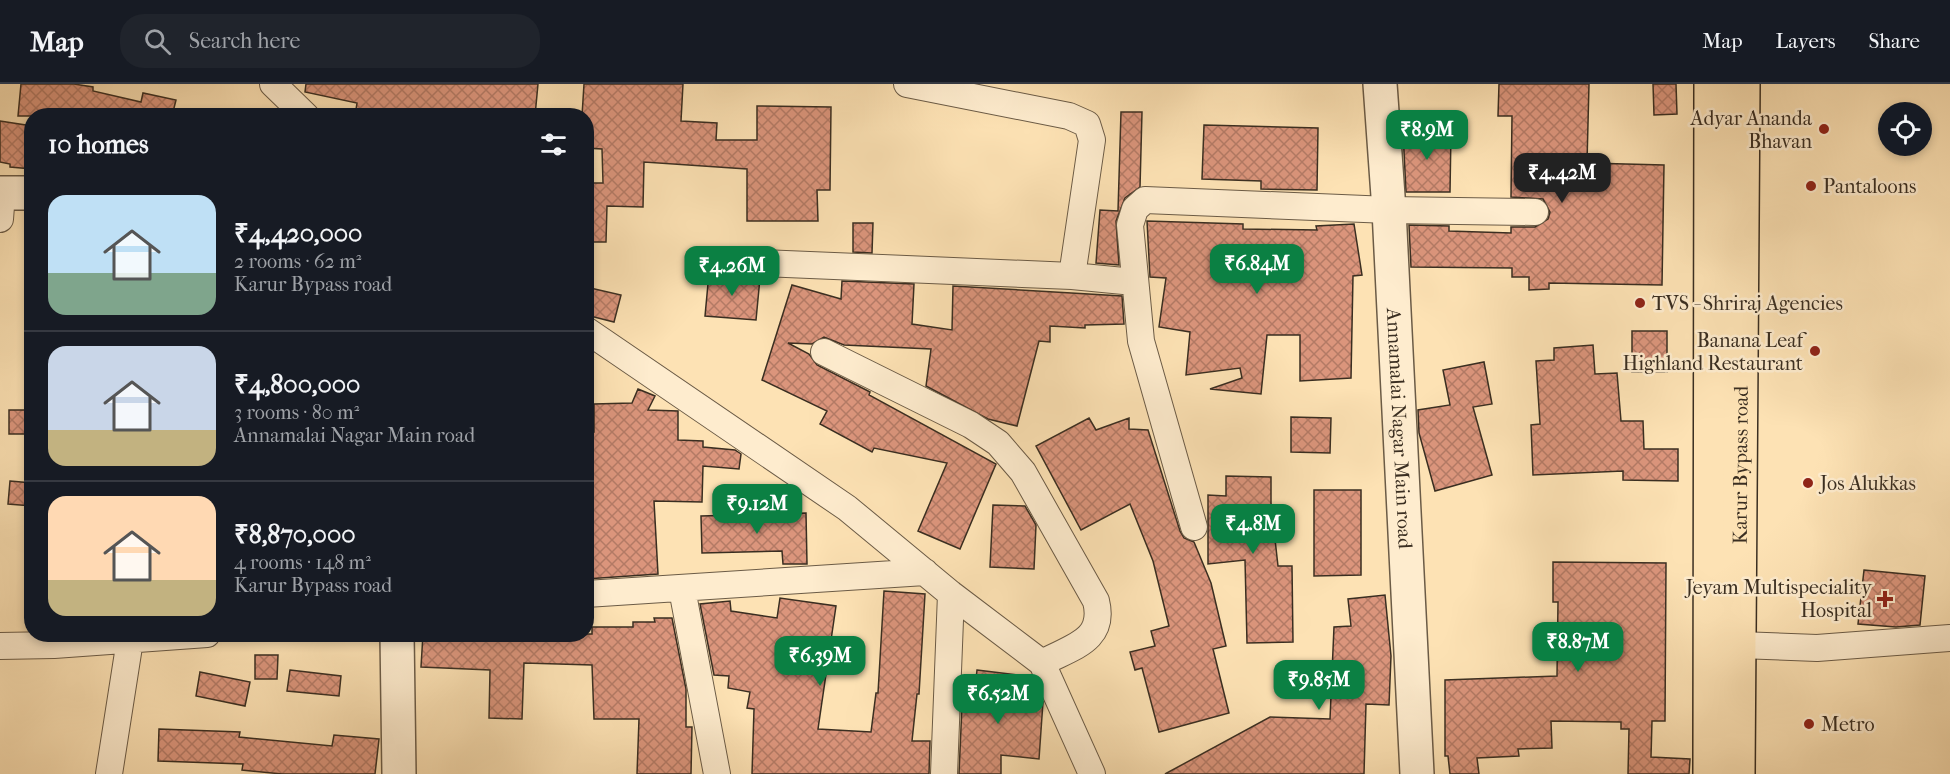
<!DOCTYPE html>
<meta charset="utf-8">
<style>
body{margin:0;font-family:"IM FELL French Canon",serif;background:#20242c;color:#f1f3f6;height:100vh;display:flex;flex-direction:column;font-size:22px;white-space:nowrap}
*{box-sizing:border-box;margin:0}
p{font-size:20px;color:#9ea1a6}
.icon{flex:none;width:33px;height:33px;fill:none;stroke:currentColor;stroke-width:2;stroke-linecap:round;stroke-linejoin:round}
.map{position:relative;flex:1;overflow:hidden}
.details{position:absolute;left:24px;top:24px;width:570px;height:534px;display:flex;flex-direction:column;background:#171b24;border-radius:24px;box-shadow:0 3px 9px #0003}
.details>*{flex:none}
.tools{position:absolute;left:1878px;top:18px;display:grid;gap:12px}
.tools a{display:grid;place-items:center;width:54px;height:54px;border-radius:50%;background:#171b24;box-shadow:0 3px 9px #0003;font-size:30px}
.price{position:absolute;translate:-50% -51px;padding:0 14px;border-radius:12px;background:#0b8043;color:#fff;font-size:20px;line-height:39px;filter:drop-shadow(0 2px 3px #0008)}
.price::after{content:'';position:absolute;left:50%;top:36px;width:18px;height:14px;margin-left:-9px;background:inherit;clip-path:polygon(0 0,100% 0,50% 100%)}
.price.selected{background:#222;color:#fff}
ul{padding:0;list-style:none}
li{display:flex;align-items:center;gap:18px;height:150px;padding:0 24px}
li+li{border-top:2px solid #363941}
li span{display:grid;place-items:center;flex:none;width:168px;height:120px;border-radius:18px;color:#555}
li>.icon{margin-inline-start:auto}
span .icon{width:72px;height:72px;fill:#fffc;stroke-width:1}
li b{font-size:26px}
h2{display:flex;justify-content:space-between;align-items:center;height:72px;padding:0 24px;font-size:26px}
header{display:flex;align-items:center;gap:36px;box-sizing:border-box;height:84px;padding:0 30px;background:#171b24;border-bottom:2px solid #363941}
header strong{font-size:28px}
nav{display:flex;gap:33px;margin-inline-start:auto;font-size:21px}
.search{width:420px;height:54px;background:#20242c;display:flex;align-items:center;gap:15px;box-sizing:border-box;padding:0 21px;border-radius:24px;color:#9ea1a6;font-size:22px}
.map>svg:first-child{display:block}
.building{fill:url(#building-cross-hatch);stroke:#3a2e21;stroke-width:1.5}
.lines{fill:none;stroke-linecap:round;stroke-linejoin:round}
.minor-casing{stroke:#6b5b46;stroke-width:28}
.tertiary-casing{stroke:#6b5b46;stroke-width:36}
.primary-casing{stroke:#3a2e21;stroke-width:36}
.minor{stroke:#feecce;stroke-width:26}
.tertiary{stroke:#feecce;stroke-width:33}
.primary{stroke:#fde2b4;stroke-width:33}
.poi-dot{fill:#8f2418;stroke:#feecce;stroke-width:2}
.labels{text-anchor:middle;dominant-baseline:central;stroke-width:5;stroke-linejoin:round;paint-order:stroke}
.poi-label{font-size:20px;fill:#3a2e21;stroke:#feecce;text-anchor:start}
.street-label{font-size:20px;fill:#3a2e21;stroke:#feecce}
</style>
<header>
<strong>Map</strong>
<div class="search"><svg class="icon" aria-label="search" viewBox="0 0 24 24"><circle cx="10" cy="10" r="6"/><path d="M15 15l6 6"/></svg>Search here</div>
<nav><a>Map</a><a>Layers</a><a>Share</a></nav>
</header>
<div class="map">
<svg width="1950" height="690" viewBox="0 0 1950 690">
<defs>
<pattern id="building-cross-hatch" width="8" height="8" patternUnits="userSpaceOnUse" patternTransform="scale(1.5)"><rect width="8" height="8" fill="#db957c"/><path d="M0 0l8 8M0 8l8-8" fill="none" stroke="#b37a65"/></pattern>
</defs>
<rect width="100%" height="100%" fill="#fde2b4"/>
<filter id="stains"><feTurbulence type="fractalNoise" baseFrequency=".00333" numOctaves="4"/><feColorMatrix values="0 0 0 0 .2 0 0 0 0 .09 0 0 0 0 .02 0 0 0 .5 -.17"/></filter>
<radialGradient id="worn" r=".72"><stop offset=".6" stop-color="#630" stop-opacity="0"/><stop offset="1" stop-color="#630" stop-opacity=".3"/></radialGradient>
<path class="building" d="M21,0H74L93,3V7L141,18L143,9L176,16L172,32H18Z
M306,0H538L535,32H355L357,19L305,8Z
M584,0H683L681,37L717,39L716,56H757V22L831,23L830,106H817L818,137H747V85L644,78L643,123L607,122L606,158H586V99H603L602,65L586,64V32H582Z
M1499,0H1589L1587,79L1664,81L1662,201L1549,199V205L1529,206V193H1512V184L1411,183L1409,141L1449,142V147L1511,149V143H1535L1548,135L1550,128L1543,115L1511,113L1512,32H1498Z
M1653,0H1676L1677,30L1654,31Z
M1121,28H1142L1140,103L1125,114L1116,137L1119,181L1096,179L1100,126L1118,127Z
M0,37L32,42V85L10,83V80L0,78Z
M1204,41L1318,44L1317,106L1261,105V97L1202,95Z
M1403,47L1451,48L1450,108H1406Z
M1147,137L1243,140V145L1317,146L1316,142L1354,140L1362,191L1353,192L1351,294L1300,297V251H1267L1261,310L1210,305L1242,294L1240,284L1186,291L1190,248L1159,243L1166,194L1150,193Z
M853,139H873L872,169L853,168Z
M709,189L760,194L756,236L705,232Z
M842,197L914,200L912,240L952,246L953,202L1122,212L1124,240L1085,241V244L1050,242V258L1039,257L1017,342L988,335L926,302L931,265L844,261L824,253L812,260L788,259L809,270L817,281L870,308L869,311L996,380L960,465L918,447L947,379L874,364L872,368L820,340L827,327L762,296L792,201L841,215Z
M586,203L621,211L614,238L586,231Z
M1632,247H1667V288H1632Z
M1593,261L1595,290L1617,289L1621,337H1643L1644,365H1678V397L1623,396V387L1533,391L1531,341L1540,340L1536,277L1554,276V264Z
M1484,278L1492,320L1473,323L1492,391L1435,407L1419,349L1418,326L1450,321L1443,286Z
M638,305L655,312L648,326L678,327V356L703,357V363L735,366L741,370L739,385L703,382L702,418L654,417L658,490L586,495V349L594,348V320L632,319Z
M9,326H32V350H9Z
M1291,333L1331,334L1330,369L1291,368Z
M1089,334L1096,346L1129,334V345L1148,346L1180,447L1184,454L1194,458L1211,499L1226,562L1213,565L1229,629L1159,648L1142,584L1135,586L1130,568L1155,562L1151,547L1169,542L1153,477L1130,420L1081,446L1036,362Z
M1226,392L1271,393V419L1278,482H1292L1293,558L1247,559L1245,476L1208,480V411L1226,412Z
M10,397L32,399V422L8,420Z
M1314,406H1361V491L1314,492Z
M993,421L1025,422L1036,441L1034,485L990,483Z
M806,429L807,480H783L782,467L702,469L701,432Z
M1553,478L1666,479L1665,637H1652L1651,673L1690,675L1689,690H1628L1629,645H1621V638L1551,637L1552,664L1518,665L1519,672L1477,674L1479,690H1450L1448,672H1445V596L1557,592L1558,518H1553Z
M1864,486L1925,492L1920,541L1896,543L1858,540Z
M884,507L925,510L919,610H917L912,657H930L929,690H752L754,625L747,624L750,608L728,604L729,592L714,591L700,520L730,517L731,527L777,534L780,514L836,522L818,645L871,648L876,609H878Z
M1385,511L1391,572L1389,621L1366,620L1364,690H1165L1270,633L1330,635L1334,543L1351,542L1348,515Z
M654,534H672L686,605V643H692L691,690H637L639,635H594L592,581L524,579L522,635L489,634L490,586L421,583L423,550H592V543H633V538H655Z
M255,571H278L277,595H255Z
M290,586L341,592L339,612L287,607Z
M977,586L1019,591L1017,615L1043,618L1039,675L1001,671V690H959L962,621L973,622Z
M200,588L250,598L245,622L196,612Z
M159,645L240,648L239,653L332,662L334,651L379,655L375,690H282L242,686L243,680L158,677Z"/>
<g class="lines">
<g class="minor-casing">
<path id="minor" d="M273,0L306,32
M907,0L1069,32L1087,40L1092,56L1072,192
M0,135L2,109
M741,178L1072,192L1134,198
M586,246L847,424L951,510L1042,579L1092,690
M824,268L971,341L998,359L1023,388L1096,517C1106,557 1071,563 1042,579
M1194,443L1141,257L1130,141L1135,125L1145,116L1389,126L1535,128
M682,505L717,690
M586,510L925,488
M1739,561L1817,564L1950,554
M0,562L54,561L207,550
M109,690L130,556
M944,690L951,510"/>
</g>
<g class="tertiary-casing">
<g id="tertiary">
<path id="s1" d="M1380,0L1389,126L1417,690"/>
<path d="M0,109H32"/>
<path d="M397,550L399,690"/>
</g>
</g>
<g class="primary-casing">
<g id="primary">
<path d="M1710,690L1711,0"/>
<path id="s2" d="M1738,690L1743,0"/>
</g>
</g>
<use href="#minor" class="minor"/>
<use href="#tertiary" class="tertiary"/>
<use href="#primary" class="primary"/>
</g>
<g class="poi-dot">
<circle cx="1824" cy="45" r="6"/>
<circle cx="1811" cy="102" r="6"/>
<circle cx="1640" cy="219" r="6"/>
<circle cx="1815" cy="267" r="6"/>
<circle cx="1808" cy="399" r="6"/>
<path d="M1882 506h6v6h6v6h-6v6h-6v-6h-6v-6h6z"/>
<circle cx="1809" cy="640" r="6"/>
</g>
<g class="labels">
<g class="poi-label">
<text x="1812" y="34" text-anchor="end">Adyar Ananda<tspan x="1812" dy="23">Bhavan</tspan></text>
<text x="1823" y="102">Pantaloons</text>
<text x="1652" y="219">TVS - Shriraj Agencies</text>
<text x="1803" y="256" text-anchor="end">Banana Leaf<tspan x="1803" dy="23">Highland Restaurant</tspan></text>
<text x="1820" y="399">Jos Alukkas</text>
<text x="1872" y="503" text-anchor="end">Jeyam Multispeciality<tspan x="1872" dy="23">Hospital</tspan></text>
<text x="1821" y="640">Metro</text>
</g>
<g class="street-label">
<text stroke="none"><textPath href="#s1" startOffset="345">Annamalai Nagar Main road</textPath></text>
<text stroke="none"><textPath href="#s2" startOffset="309">Karur Bypass road</textPath></text>
</g>
</g>
<rect width="100%" height="100%" filter="url(#stains)"/>
<rect width="100%" height="100%" fill="url(#worn)"/>
</svg>
<div class="tools">
<a><svg class="icon" aria-label="locate" viewBox="0 0 24 24"><circle cx="12" cy="12" r="6"/><path d="M12 2v4M12 18v4M2 12h4M18 12h4"/></svg></a>
</div>
<b class="price" style="left:1427px;top:77px">₹8.9M</b>
<b class="price selected" style="left:1562px;top:120px">₹4.42M</b>
<b class="price" style="left:1257px;top:211px">₹6.84M</b>
<b class="price" style="left:732px;top:213px">₹4.26M</b>
<b class="price" style="left:757px;top:451px">₹9.12M</b>
<b class="price" style="left:1253px;top:471px">₹4.8M</b>
<b class="price" style="left:1578px;top:589px">₹8.87M</b>
<b class="price" style="left:820px;top:603px">₹6.39M</b>
<b class="price" style="left:1319px;top:627px">₹9.85M</b>
<b class="price" style="left:998px;top:641px">₹6.52M</b>
<section class="details">
<h2>10 homes<svg class="icon" aria-label="filters" viewBox="0 0 24 24"><path d="M4 7h16M4 17h16"/><circle cx="9" cy="7" r="2"/><circle cx="15" cy="17" r="2"/></svg></h2>
<ul>
<li><span style="background:linear-gradient(#bfe0f5 65%,#7fa58c 0)"><svg class="icon" aria-label="home" viewBox="0 0 24 24"><path d="M3 11l9-7 9 7M6 9v11h12V9"/></svg></span><div><b>₹4,420,000</b><p>2 rooms · 62 m²</p><p>Karur Bypass road</p></div></li>
<li><span style="background:linear-gradient(#c9d6e8 70%,#c2b280 0)"><svg class="icon" aria-label="home" viewBox="0 0 24 24"><path d="M3 11l9-7 9 7M6 9v11h12V9"/></svg></span><div><b>₹4,800,000</b><p>3 rooms · 80 m²</p><p>Annamalai Nagar Main road</p></div></li>
<li><span style="background:linear-gradient(#ffd9b3 70%,#c2b280 0)"><svg class="icon" aria-label="home" viewBox="0 0 24 24"><path d="M3 11l9-7 9 7M6 9v11h12V9"/></svg></span><div><b>₹8,870,000</b><p>4 rooms · 148 m²</p><p>Karur Bypass road</p></div></li>
</ul>
</section>
</div>
